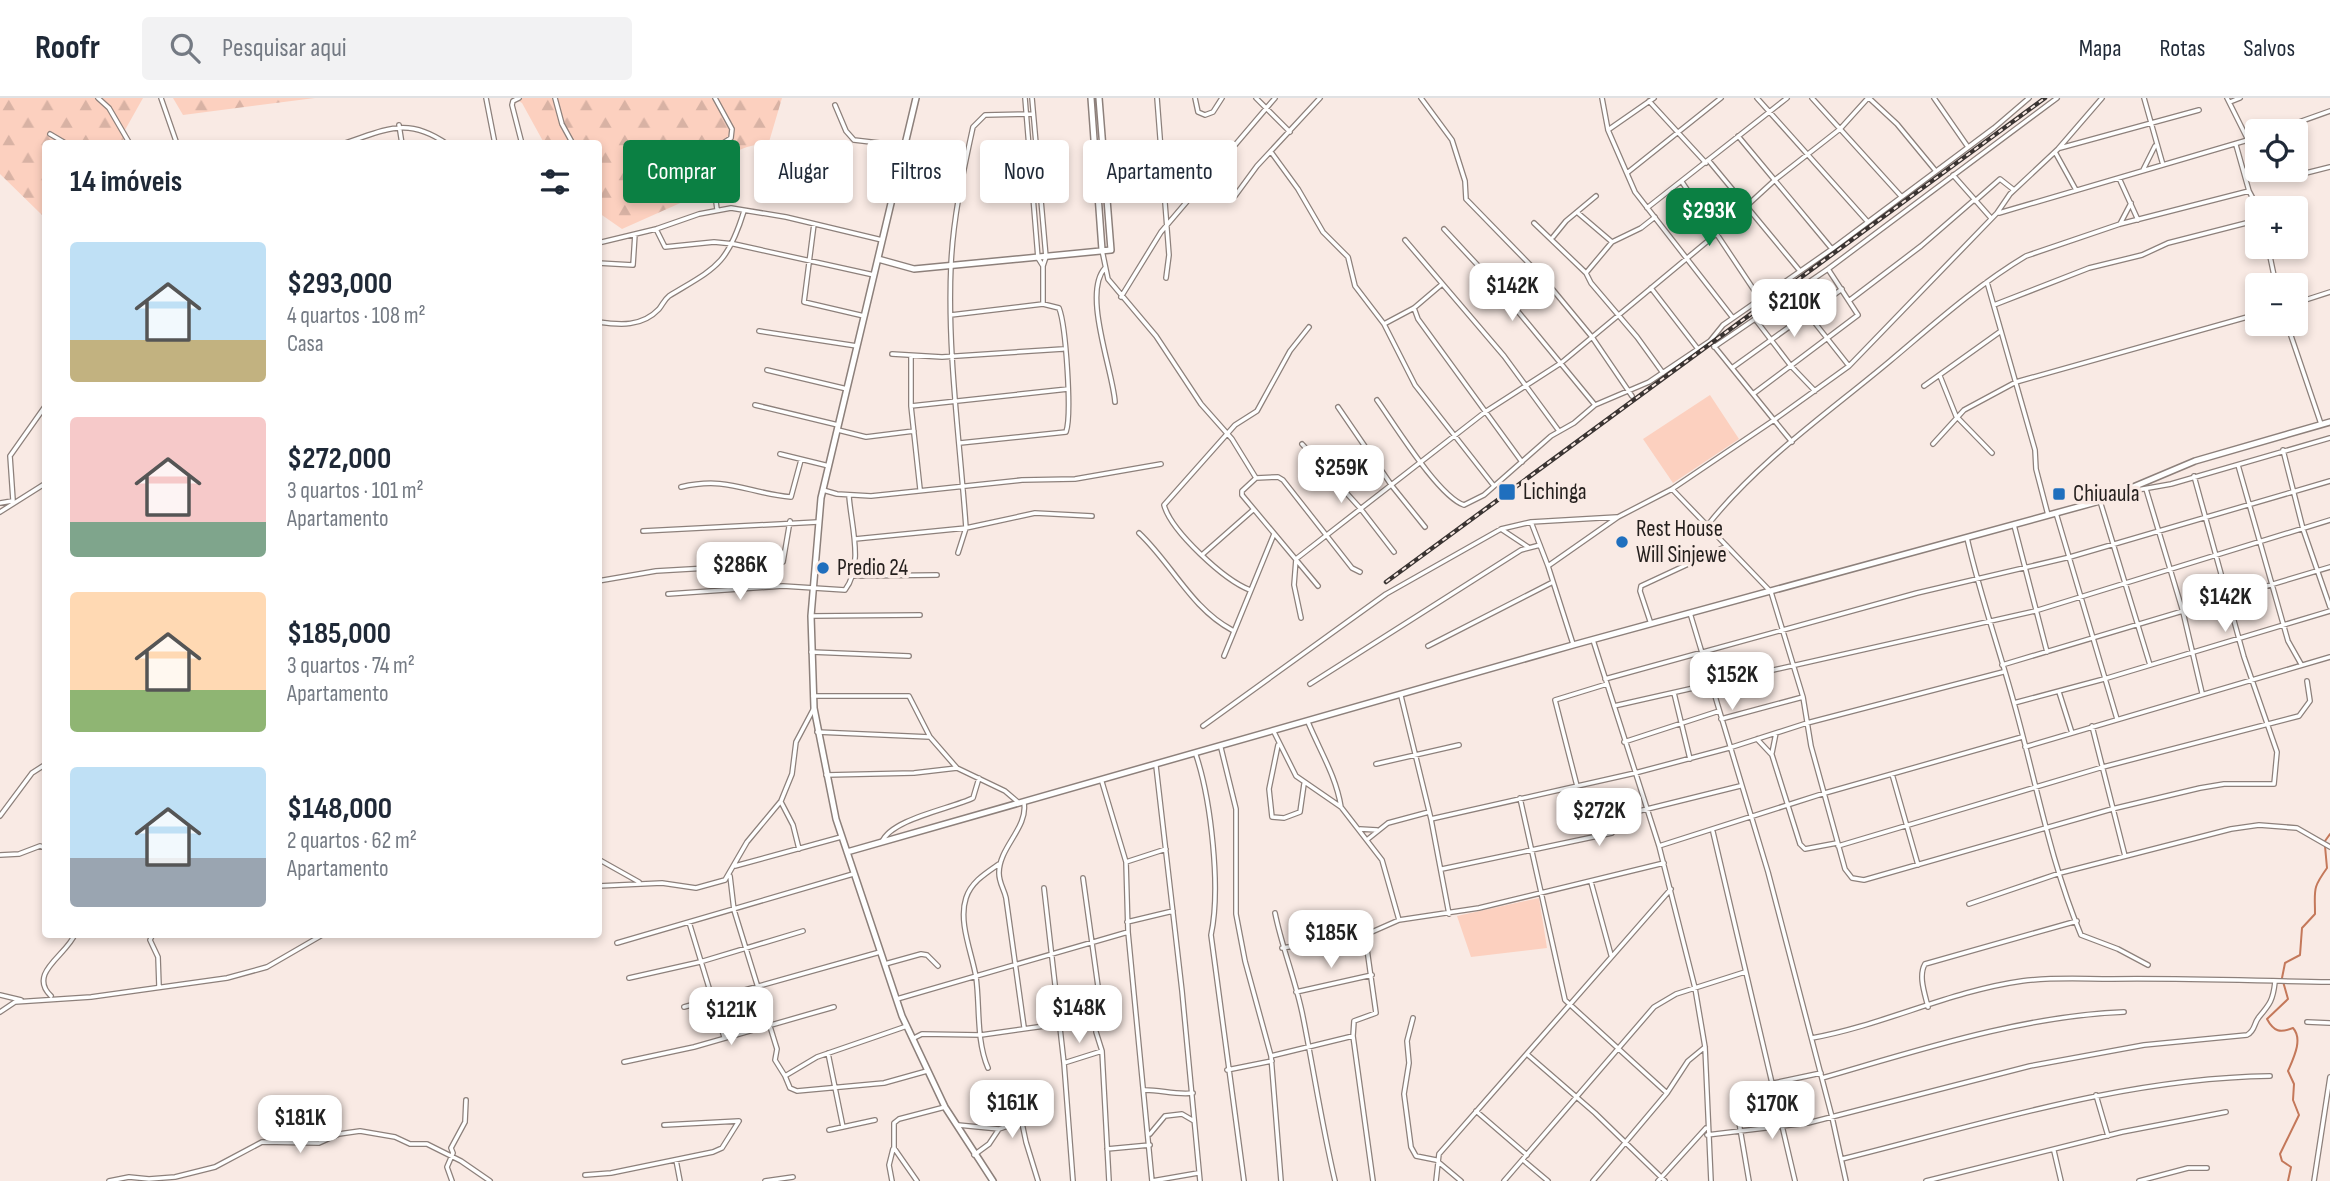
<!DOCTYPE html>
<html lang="pt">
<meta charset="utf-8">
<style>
body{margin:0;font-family:"Sofia Sans Condensed",sans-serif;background:#f2f2f3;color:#1f2937;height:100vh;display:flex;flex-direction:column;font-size:26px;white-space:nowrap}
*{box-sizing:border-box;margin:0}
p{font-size:23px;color:#747a83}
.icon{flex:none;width:38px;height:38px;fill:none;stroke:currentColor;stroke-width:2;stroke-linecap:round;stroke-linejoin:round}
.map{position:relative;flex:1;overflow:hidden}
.side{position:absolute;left:42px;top:42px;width:560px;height:798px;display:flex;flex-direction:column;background:#fff;border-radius:7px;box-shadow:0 4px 10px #0003}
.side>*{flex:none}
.top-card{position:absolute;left:623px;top:42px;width:665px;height:63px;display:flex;gap:14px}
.tools{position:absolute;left:2245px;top:21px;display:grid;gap:14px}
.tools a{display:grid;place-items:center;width:63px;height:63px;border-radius:7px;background:#fff;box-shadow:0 4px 10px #0003;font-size:35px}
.price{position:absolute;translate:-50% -60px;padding:0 16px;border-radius:14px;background:#fff;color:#222;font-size:23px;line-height:46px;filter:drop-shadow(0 2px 4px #0008)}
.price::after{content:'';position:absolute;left:50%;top:42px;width:21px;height:16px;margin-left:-10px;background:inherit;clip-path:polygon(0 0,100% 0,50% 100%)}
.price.selected{background:#0b8043;color:#fff}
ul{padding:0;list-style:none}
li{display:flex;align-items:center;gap:21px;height:175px;padding:0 28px}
li span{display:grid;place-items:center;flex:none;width:196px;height:140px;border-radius:7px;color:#555}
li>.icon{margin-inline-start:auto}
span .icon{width:84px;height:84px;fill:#fffc;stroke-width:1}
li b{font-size:30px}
h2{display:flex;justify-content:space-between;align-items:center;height:84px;padding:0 28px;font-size:30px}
.tag{padding:0 24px;border-radius:7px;background:#fff;box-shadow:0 4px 10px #0003;font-size:24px;line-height:63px}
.tag.selected{background:#0b8043;color:#fff}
header{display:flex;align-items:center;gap:42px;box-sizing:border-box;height:98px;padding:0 35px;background:#fff;border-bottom:2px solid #e0e1e3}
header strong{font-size:33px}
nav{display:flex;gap:38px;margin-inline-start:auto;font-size:24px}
.search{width:490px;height:63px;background:#f2f2f3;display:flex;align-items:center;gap:18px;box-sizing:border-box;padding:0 24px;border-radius:7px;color:#747a83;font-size:26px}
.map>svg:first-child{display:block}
.forest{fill:url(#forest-firs)}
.garden{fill:#fcd0bf}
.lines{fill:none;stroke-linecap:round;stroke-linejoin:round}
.stream{stroke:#c4785a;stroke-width:2}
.street-casing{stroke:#8d807b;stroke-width:6}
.secondary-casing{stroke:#8d807b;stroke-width:8}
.street{stroke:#fff;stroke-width:3.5}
.secondary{stroke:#fff;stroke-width:5}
.rail-casing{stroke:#3a3432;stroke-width:4.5}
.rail{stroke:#f9eae4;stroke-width:2;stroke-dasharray:5;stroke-linecap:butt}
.poi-dot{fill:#1f6fbe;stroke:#f9eae4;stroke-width:2.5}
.labels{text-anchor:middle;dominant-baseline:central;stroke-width:7;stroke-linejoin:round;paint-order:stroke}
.poi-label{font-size:23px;fill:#241f1d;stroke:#f9eae4;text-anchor:start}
</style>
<header>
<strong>Roofr</strong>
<div class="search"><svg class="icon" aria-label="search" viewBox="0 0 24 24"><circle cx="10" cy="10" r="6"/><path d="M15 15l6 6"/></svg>Pesquisar aqui</div>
<nav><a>Mapa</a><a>Rotas</a><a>Salvos</a></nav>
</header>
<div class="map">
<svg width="2330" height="1083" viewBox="0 0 2330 1083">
<defs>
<pattern id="forest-firs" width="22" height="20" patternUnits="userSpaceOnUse" patternTransform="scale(1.75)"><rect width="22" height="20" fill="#fcd0bf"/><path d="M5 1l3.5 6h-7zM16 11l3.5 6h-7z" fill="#d8b2a4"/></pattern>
</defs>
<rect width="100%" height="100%" fill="#f9eae4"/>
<path class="forest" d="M0,0H143L125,32L123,45L46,46L45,114L42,117L0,76Z
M173,0H315L183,17Z
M514,0H782L769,44C730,51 722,58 705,94L622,131L599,115L598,46L544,45L522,5Z"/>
<path class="garden" d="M1710,297L1739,341L1673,385L1643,341Z
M1539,800L1547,850L1471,859L1457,818Z"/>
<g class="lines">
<path class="stream" d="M2325,743L2330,736
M2288,1083L2291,1069L2282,1063L2280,1056L2299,1017L2293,1002L2294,986L2288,973C2294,959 2303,941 2293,930C2280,935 2274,934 2267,921L2288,901L2282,880L2285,865L2300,857L2302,830L2315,816C2315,791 2312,791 2327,770L2325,748"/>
<g class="street-casing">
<path id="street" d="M98,0L109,10L130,46
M161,0L177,46
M486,0L495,46
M519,0L513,3L512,7L522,46
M555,0L562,26L573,46
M1025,0L1038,160L1043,168
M1032,0L1046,159L1043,168V206
M1157,0L1169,157L1166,180
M1195,0L1198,14L1205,17L1213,14L1222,0
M1256,0L1290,34
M1421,0L1452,42L1465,83L1466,101L1544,181L1592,239L1632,298
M1602,0L1608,32L1635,94L1733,220
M1757,0L1867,123
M1812,0L1900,97
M1869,0L1897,26L1935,72
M1934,0L1968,49
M2144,0L2163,67
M2227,0L2248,42
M1649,3L1706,65
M2230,4L2240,0
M835,7L846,33L854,42L905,48
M399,27L402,46
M1608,32L1654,0
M2274,33L2330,13
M50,36L67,46
M1738,38L1832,151
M342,46C384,33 406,17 447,46
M2236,47L2249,93L2258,110
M2060,50L2199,12
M709,54L717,111
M1271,54L1298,91L1323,134L1348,159L1355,188L1384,226L1415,287L1494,388
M2055,54L2076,92
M1709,63L1800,173
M2143,72L2155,48
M2244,72L2302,76L2330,69
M1627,75L1721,0
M1953,77L1991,120
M636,79L709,54L731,40L732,31L715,0
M2119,80L2138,122
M1682,84L1760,201
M1108,98L1164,96
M1235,98L1257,68L1320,0
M1975,103L2000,81L2014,92
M1647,110L1787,0
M1578,115L1612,144
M1999,115L2258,39
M1534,125L1586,175L1591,185L1637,239L1663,275
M814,126L804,204L864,218
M2120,126L2131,105
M656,131L665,149L714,144L734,146L874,177
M1444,131L1497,188L1595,307
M1553,139L1566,123L1596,98
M1405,142L1504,258L1559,333
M598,145L656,131L699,116L731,110L786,119L882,142
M2268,149L2276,187
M1102,152L1108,181L1156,238L1201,306L1232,341L1256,380L1278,379L1283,382L1352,470L1360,474
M598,165L633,167L635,136
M1105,170C1082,195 1113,273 1115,304
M1586,175L1612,144L1641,130L1655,119
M1987,184L2035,352L2036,371L2048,417
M1651,190L1698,251
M1792,196L1849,268
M1121,199L1161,134L1275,0
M1850,202L1921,148L1974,102
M2296,205L2330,194
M1994,207L2089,170L2142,157L2168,145L2258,122
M1414,210L1418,221L1522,364
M951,217L1043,206L1059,210C1066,228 1072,317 1066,334L960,345
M1755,221L1791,268L1815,293
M598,224C620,227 642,229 659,211C663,206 664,202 669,198C715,170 727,168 744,113
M1384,226L1414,210L1441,187
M2287,226L2321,326
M759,233L857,248
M1714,249L1828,171L2057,0
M892,256L942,259L1063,251
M911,258V308L920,391
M1732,270L1842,191
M767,272L847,291
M1940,278L1956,318L1992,355
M1924,288L2001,233
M1753,296L1858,217L1828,171
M1377,302C1395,327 1438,398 1464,407L1484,397L1551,338L1574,325L1595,307L1649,284L1710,243
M755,307L838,327
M911,308L1068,291
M1338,309L1392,388L1425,429
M838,332L866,339L914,333
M1792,344L1774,322L1849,268L1997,115L2010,96L2058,51L2102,0
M1302,346L1360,410L1394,454
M1933,346L1964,312L2016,284L2258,216
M2283,352L2303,431L2330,509
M780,356L829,368
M2238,367L2288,543L2301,566
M1256,380L1242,393V397L1318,488
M681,389C728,378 747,395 791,399L801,362
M1672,391L1771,494L1803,599L1811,648L1845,771L1852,780L1864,782L2112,711L2200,690L2224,686H2274L2277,654L2244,559L2194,378
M2146,391L2183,514L2202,595
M823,392L837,396L871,398L1022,382L1075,381L1161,366
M2126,394L2171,386L2330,340
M13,402L10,358L46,307
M2100,403L2150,567
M0,405L12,403
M0,414L46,385
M2056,415L2117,621
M1531,424L1548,468
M2014,427L2047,554
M1707,428C1758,363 1828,315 1890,263C1934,226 1976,188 2026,158L2120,126L2249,93
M1501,431L1531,424L1617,419
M643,433L818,424
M1139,435C1172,466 1191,510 1232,532
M1967,440C1980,497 1999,550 2014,605C2036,683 2050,763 2081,837L2118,851L2148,867
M855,441L966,430L1035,415L1092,418
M958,455L966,430C960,343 947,254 951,167C953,120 963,75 973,29L985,17L1033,16
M1203,456L1253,412
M853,478L937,477
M598,483L656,473L777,466L783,464L790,423
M1250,492C1224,482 1171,433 1164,407L1235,327L1257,313L1290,253L1309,229
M668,496L783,488L845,492C864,467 851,427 849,398
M1690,515L1768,774L1832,1019L1846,1083
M811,518L920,517
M1301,520L1294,487L1296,461L1485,314L1561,265L1715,137L1776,81L1840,31L1868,0
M1651,526L1640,493L1641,488L1727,448
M1593,542L1659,748L1695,890L1705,949L1711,1083
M1573,546L1548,468L1618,419L1672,391L1774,322L1710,243L1723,227L1832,151L1994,30L2029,0
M1428,548L1553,484
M811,554L909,558
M1224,558L1274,436
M2002,567L2330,469
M1605,581L1917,495L2070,459L2330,383
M1310,586L1521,452L1540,447
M2059,594L2072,635
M1674,595L1690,661
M813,598H909L930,639L957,670L1005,693L1019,705
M1401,598L1431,721L1449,816
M2014,605L2104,581L2330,513
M1614,608L2035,513L2330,422
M1721,621L1803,599
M1308,624C1320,653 1336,678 1341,709
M1203,628L1386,496L1501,431L1528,449
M2092,628L2125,758
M817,634L930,639
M1274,634L1296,678L1341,709L1382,762L1399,822
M1757,641L1772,657L1800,746L1805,751L1837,745
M1624,644L1719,613
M1278,647L1269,691L1272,719L1284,720L1300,714L1304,686
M2025,649L2330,559
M1221,650L1236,711V816L1245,863L1271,958L1281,1083
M1772,655L1776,635
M1196,657C1211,702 1221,790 1211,837L1244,1083
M1376,666L1459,647
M1156,668L1182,893L1200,1083
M1892,676L1918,767
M826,677L914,675L957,670
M1102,684L1126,764L1128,834L1152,1083
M1577,688L1555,602L1607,586
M1520,700L1565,902L1667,995
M781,704L793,727L799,751
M1024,705C1028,730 999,749 999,775C999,785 1004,791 1006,800C1012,843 1018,886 1024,929
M0,718L32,675L46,666
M1431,721L1635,675L1729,650L1807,625L2003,574
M1360,731L1377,732
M1713,734L1795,1083
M1368,741L1388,725L1429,714
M882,744C891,721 950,711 973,700L979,680
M1659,748L1825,695L2022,639
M1838,748L2103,669L2299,618L2310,603L2307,583
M0,757L19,756L40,748L46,750
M598,761L639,784
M1126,764L1166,751
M735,768L841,739
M1442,771L1612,735L1623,717L1740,688
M730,778L734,812L777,951L775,962L785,978
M1083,780L1101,910
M1591,784L1611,857
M598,788L662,785L696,790L725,782L747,744L781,703L792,676L796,644L814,610
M1044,790L1064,965L1073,1083
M1969,806L2060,775L2231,731L2259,727L2297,730L2330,749
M1275,815C1282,850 1296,883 1303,919C1314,974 1322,1028 1335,1083
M689,824L724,939
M1127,824L1173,813
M153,836L150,842L158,859L159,888
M1365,837L1376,915L1354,923L1353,938L1373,1083
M617,845L853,776
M1282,850L1365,837L1399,822L1479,810L1664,765
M885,866L921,856L927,857L938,868
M629,880L700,864L803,833
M1296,894L1372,877
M0,897L21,902
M51,898C27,875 67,857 75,836
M897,901L1128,834
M684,909L880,854
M1928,909C1925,896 1918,878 1925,866L2077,823
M0,914L15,904L91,899L227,880L267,869L324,836
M1413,920L1407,943L1409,965L1404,996L1411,1049L1416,1058L1436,1062L1461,1083
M2307,924L2330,925
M907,928L817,959L785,978L790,990L797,993L884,985L927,973
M1096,934L1102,953L1109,1083
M914,940L922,936L981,937L1059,926
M1812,940C1884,927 1950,893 2022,883C2052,879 2082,881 2112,881C2185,880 2257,883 2330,884
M828,955L843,1029
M1528,957L1595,1015L1665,1083
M1271,958L1353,938
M624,964L694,949L834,909
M1064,965L1102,953
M988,970C976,942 980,908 976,879C972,855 958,824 966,800C971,784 986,775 999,766
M1227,972L1272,963
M1822,980C1919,952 2022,918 2124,914
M1774,985L1821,975
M1015,992L1026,1044L1038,1083
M1145,992C1162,992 1175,997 1193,995
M2096,997L2108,1038
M1735,1001L1749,1083
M1476,1013L1527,1057
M958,1027L999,1031L1020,1024
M829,1032L875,1022
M1150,1036L1165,1018L1182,1016L1194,1023
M1707,1037L1808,1025L2030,968L2144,947L2247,937C2256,932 2253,926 2259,919C2270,906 2273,902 2275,884
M1107,1051L1150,1047
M2054,1053L2061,1083
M974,1057L989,1046L999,1031
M1842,1061C1983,1026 2124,980 2270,978
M676,1062L680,1083
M1523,1062L1548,1083
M585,1077L611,1075L713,1054L722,1050L739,1023L664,1027
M109,1083L129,1079L149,1081L175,1079L215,1069L262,1044L319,1045L339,1036L360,1033L395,1039L410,1046H427L461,1063L490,1083
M452,1083L447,1069L453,1055L451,1050L465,1024L466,1002
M765,1083L793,1079
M892,1083L889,1067L893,1051
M917,1083L894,1050V1025L899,1021L945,1009
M1152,1083L1198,1075
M1436,1083L1439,1056L1671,791
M1504,1083L1654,909L1676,896L1745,874
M1593,1083L1667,995L1688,963L1705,949
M1658,1083L1706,1030
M1926,1083L2122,1034L2226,1014
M2139,1083L2188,1070H2207
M2314,1083L2330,979"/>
</g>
<g class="secondary-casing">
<path id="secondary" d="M916,0L821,400L811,518L814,610L836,721L902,918L945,1009L993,1083
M1091,0L1102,152
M878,161L914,171L1111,152L1099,0
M847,754L1573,547L2100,403L2195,363L2330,324"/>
</g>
<use href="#street" class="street"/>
<use href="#secondary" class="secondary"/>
<g class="rail-casing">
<path id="rail" d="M1386,484L2045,0"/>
</g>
<use href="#rail" class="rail"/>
</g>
<g class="poi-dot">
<rect x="1498" y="385" width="18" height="18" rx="3.5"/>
<rect x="2052" y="389" width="14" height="14" rx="3.5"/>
<circle cx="1622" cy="444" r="7"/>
<circle cx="823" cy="470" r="7"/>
</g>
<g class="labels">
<g class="poi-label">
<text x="1523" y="394">Lichinga</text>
<text x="2073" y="396">Chiuaula</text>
<text x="1636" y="431">Rest House<tspan x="1636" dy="26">Will Sinjewe</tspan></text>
<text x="837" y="470">Predio 24</text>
</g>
</g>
</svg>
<div class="tools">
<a><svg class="icon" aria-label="locate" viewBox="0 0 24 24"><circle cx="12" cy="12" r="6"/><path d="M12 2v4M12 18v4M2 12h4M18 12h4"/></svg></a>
<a>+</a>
<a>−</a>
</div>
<b class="price selected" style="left:1709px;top:150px">$293K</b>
<b class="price" style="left:1512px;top:225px">$142K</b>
<b class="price" style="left:1794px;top:241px">$210K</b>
<b class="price" style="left:1341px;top:407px">$259K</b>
<b class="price" style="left:740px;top:504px">$286K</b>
<b class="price" style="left:2225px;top:536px">$142K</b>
<b class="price" style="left:1732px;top:614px">$152K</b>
<b class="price" style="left:1599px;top:750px">$272K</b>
<b class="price" style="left:1331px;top:872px">$185K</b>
<b class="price" style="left:1079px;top:947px">$148K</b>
<b class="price" style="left:731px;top:949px">$121K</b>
<b class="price" style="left:1012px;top:1042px">$161K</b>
<b class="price" style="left:1772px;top:1043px">$170K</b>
<b class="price" style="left:300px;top:1057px">$181K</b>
<div class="top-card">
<a class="tag selected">Comprar</a>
<a class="tag">Alugar</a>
<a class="tag">Filtros</a>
<a class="tag">Novo</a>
<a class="tag">Apartamento</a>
</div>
<section class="side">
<h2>14 imóveis<svg class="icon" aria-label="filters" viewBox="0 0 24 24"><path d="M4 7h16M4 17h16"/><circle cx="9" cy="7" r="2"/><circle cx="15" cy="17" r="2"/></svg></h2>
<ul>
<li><span style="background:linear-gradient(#bfe0f5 70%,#c2b280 0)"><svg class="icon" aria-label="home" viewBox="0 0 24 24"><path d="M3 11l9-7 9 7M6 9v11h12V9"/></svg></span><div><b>$293,000</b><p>4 quartos · 108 m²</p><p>Casa</p></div></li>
<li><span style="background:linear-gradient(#f6c9c9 75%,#7fa58c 0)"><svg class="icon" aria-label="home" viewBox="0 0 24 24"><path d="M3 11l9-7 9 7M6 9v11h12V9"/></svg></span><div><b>$272,000</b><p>3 quartos · 101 m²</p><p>Apartamento</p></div></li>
<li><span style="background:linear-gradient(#ffd9b3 70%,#8fb573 0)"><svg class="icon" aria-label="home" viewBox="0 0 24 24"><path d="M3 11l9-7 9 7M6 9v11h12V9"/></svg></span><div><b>$185,000</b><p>3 quartos · 74 m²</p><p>Apartamento</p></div></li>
<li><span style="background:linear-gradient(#bfe0f5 65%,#9aa5b1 0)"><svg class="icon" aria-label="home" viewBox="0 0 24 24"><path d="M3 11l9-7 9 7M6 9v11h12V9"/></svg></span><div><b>$148,000</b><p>2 quartos · 62 m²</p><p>Apartamento</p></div></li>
</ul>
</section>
</div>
